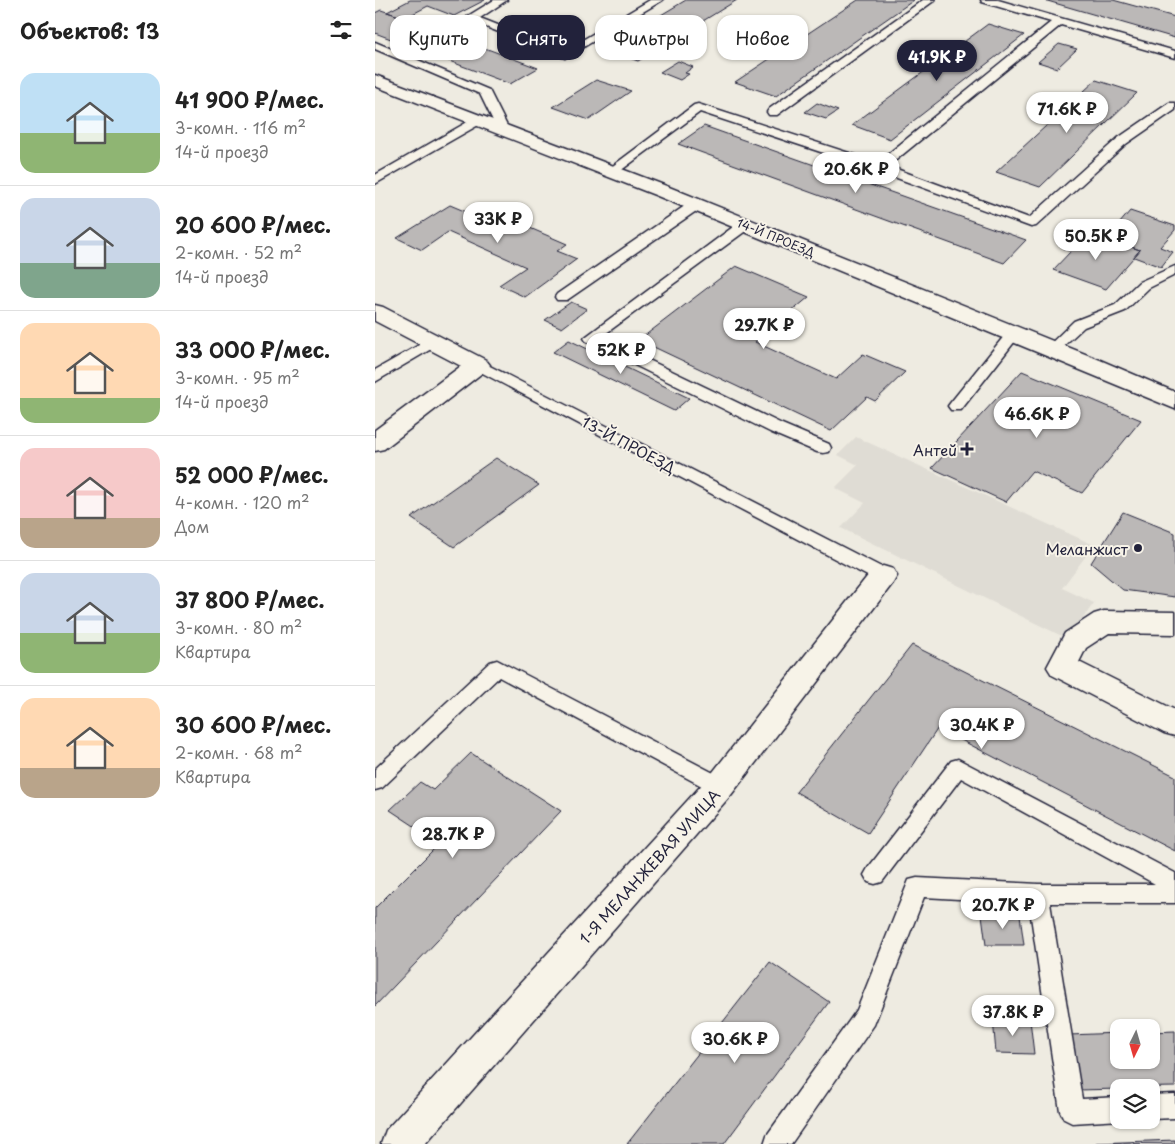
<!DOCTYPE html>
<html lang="ru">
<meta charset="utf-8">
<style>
body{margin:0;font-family:"Playpen Sans",sans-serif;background:#f2f2f2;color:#222;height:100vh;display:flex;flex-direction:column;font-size:19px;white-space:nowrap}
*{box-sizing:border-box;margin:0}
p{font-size:16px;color:#767676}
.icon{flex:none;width:28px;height:28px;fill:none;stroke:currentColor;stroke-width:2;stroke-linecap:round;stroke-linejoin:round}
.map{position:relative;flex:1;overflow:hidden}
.details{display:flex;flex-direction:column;background:#fff;width:375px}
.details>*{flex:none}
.guide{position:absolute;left:15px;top:15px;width:475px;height:45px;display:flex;gap:10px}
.needle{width:32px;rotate:185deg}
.fabs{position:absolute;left:735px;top:1019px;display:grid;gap:10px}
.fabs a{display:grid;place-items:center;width:50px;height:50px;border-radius:10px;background:#fff;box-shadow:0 1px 4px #0004;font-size:25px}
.price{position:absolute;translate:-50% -42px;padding:0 11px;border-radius:18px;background:#fff;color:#222;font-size:16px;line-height:32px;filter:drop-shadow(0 1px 2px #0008)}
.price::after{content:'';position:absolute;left:50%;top:30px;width:15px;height:11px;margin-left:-8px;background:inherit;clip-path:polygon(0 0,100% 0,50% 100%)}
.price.current{background:#22223b;color:#fff}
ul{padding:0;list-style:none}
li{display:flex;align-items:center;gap:15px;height:125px;padding:0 20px}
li+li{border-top:1px solid #e0e0e0}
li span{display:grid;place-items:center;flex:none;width:140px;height:100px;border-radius:15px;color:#555}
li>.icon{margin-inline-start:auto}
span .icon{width:60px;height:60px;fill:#fffc;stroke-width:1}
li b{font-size:21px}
h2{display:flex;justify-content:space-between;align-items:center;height:60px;padding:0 20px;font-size:21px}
.tag{padding:0 18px;border-radius:15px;background:#fff;box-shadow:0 1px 4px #0004;font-size:18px;line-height:45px}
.tag.current{background:#22223b;color:#fff}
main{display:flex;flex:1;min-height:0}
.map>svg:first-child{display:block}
.built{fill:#dfdcd4}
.building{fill:#bbb8b7;stroke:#22223b}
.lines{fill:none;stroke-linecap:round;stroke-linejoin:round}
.lane-casing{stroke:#22223b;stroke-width:3}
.street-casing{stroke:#22223b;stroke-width:3}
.secondary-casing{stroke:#22223b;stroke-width:3}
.lane{fill:#f7f3e8;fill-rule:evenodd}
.street{fill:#f7f3e8;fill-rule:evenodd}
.secondary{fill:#f7f3e8;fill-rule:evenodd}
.poi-dot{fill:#22223b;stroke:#f7f3e8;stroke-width:2}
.labels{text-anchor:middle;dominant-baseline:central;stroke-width:4;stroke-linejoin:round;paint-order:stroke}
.far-street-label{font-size:12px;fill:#22223b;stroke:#f7f3e8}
.street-label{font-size:15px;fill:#22223b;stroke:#f7f3e8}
.poi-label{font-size:15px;fill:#22223b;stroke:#f7f3e8;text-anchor:end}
</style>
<main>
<section class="details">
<h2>Объектов: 13<svg class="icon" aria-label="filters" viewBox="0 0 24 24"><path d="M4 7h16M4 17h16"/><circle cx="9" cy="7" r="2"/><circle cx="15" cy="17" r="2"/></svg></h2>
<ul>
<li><span style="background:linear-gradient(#bfe0f5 60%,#8fb573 0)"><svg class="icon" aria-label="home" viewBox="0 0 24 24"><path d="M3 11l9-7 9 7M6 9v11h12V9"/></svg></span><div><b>41 900 ₽/мес.</b><p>3-комн. · 116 m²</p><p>14-й проезд</p></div></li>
<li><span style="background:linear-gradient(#c9d6e8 65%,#7fa58c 0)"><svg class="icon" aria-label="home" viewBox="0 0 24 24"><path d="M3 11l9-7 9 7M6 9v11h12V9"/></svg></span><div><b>20 600 ₽/мес.</b><p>2-комн. · 52 m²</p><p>14-й проезд</p></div></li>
<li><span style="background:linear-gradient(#ffd9b3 75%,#8fb573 0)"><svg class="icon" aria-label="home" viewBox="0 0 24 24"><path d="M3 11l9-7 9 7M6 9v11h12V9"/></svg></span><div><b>33 000 ₽/мес.</b><p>3-комн. · 95 m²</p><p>14-й проезд</p></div></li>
<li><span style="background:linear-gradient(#f6c9c9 70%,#b9a48a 0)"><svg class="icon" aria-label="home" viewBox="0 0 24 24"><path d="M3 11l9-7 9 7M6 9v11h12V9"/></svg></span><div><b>52 000 ₽/мес.</b><p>4-комн. · 120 m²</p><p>Дом</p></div></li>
<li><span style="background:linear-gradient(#c9d6e8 60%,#8fb573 0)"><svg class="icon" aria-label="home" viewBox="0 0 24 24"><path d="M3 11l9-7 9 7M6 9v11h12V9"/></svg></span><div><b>37 800 ₽/мес.</b><p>3-комн. · 80 m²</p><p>Квартира</p></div></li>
<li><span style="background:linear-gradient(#ffd9b3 70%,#b9a48a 0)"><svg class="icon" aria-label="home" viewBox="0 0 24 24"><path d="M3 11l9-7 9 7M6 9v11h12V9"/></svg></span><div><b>30 600 ₽/мес.</b><p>2-комн. · 68 m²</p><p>Квартира</p></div></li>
</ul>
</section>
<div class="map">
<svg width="800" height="1144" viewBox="0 0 800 1144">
<rect width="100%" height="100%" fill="#eeebe1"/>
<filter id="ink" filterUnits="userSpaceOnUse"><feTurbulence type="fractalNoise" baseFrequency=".02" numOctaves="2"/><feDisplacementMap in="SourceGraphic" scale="10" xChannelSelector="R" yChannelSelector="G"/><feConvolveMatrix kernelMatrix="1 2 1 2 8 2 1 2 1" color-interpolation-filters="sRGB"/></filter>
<g filter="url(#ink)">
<path class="built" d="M481,437L719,545L687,588L719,603L693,639L466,528L490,503L460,488L483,465L463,455Z"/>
<path class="building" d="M35,0H110L79,16L53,6L30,18L12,12Z
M311,0H362L263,61L229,49Z
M483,0H539L401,96L360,82Z
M669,0H738L800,17V38Z
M6,10L30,18L163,68L135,84L0,33V13Z
M613,24L649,35L515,139L477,125Z
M684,44L702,49L682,68L663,62Z
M303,61L318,67L310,73L314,74L305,80L285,72Z
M221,80L256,91L214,120L178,107Z
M721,80L762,93L665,187L621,172Z
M442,103L463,111L451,119L430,112Z
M329,126L651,240L629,263L303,144Z
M75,205L94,213L104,206L192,244L182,251L202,259L150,297L124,285L151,267L73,232L47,250L22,238Z
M755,211L800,226V230L785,247L798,252L786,267L759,257L765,250L738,241L750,227L744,224Z
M700,236L725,244L730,238L765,250L731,289L678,270L696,251L689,249Z
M361,266L434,297L380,342L461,379L488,354L530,372L500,401L492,397L456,431L264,340Z
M196,302L212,309L187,328L170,320Z
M194,340L314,398L299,411L178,352Z
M647,371L766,420L707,493L657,471L631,502L557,468Z
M121,458L164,485L79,547L36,518Z
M748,512L800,533V597L748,590L716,563Z
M537,645L800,776V851L563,728L493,833L421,792Z
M96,753L186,811L0,1006V908L65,843L15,810L45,782L58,790Z
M607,915L645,916L649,945H611Z
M395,962L454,1002L349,1144H252Z
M618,1019L655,1020L659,1054L621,1053Z
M800,1031V1087L744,1088V1089L704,1090L694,1035L744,1033V1060H776V1032Z
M800,1140V1144L721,1143Z"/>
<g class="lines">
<g class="lane-casing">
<path id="lane" d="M119,0H132L105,18L189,51L275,0H288L190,58L93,20L92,18L93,16Z
M548,0H560L402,115H394L392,112L394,109Z
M606,0H623L800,51V58L686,25L521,160H513L511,157L513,154L676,22L607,2Z
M0,42L114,90L134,130L132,133H124L105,94L0,49Z
M794,103H800V110L751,144L661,226L656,227L500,170L325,112L241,174H233L231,171L319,105L323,104L508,164L654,218L743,138Z
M103,116L109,120L107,123L0,184V175Z
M322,200L327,201L329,204L327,207L192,300H182L180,297L182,294L317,201Z
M371,220L376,221L378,224L376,227L226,337L407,424L454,444L456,448L454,452L448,453L442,452L395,432L211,341L209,338L366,221Z
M800,266V275L774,288L750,311L709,327L682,352H672L670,349L699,321L740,305L764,282Z
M639,329L644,330L646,333L644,336L586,410H576L573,406L576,402L634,330Z
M58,337L63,339L65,342L63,345L0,382V370Z
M103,360L514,571L517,576L514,581L508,582L502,581L98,368L95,365L98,362Z
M122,660L352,780L355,786L352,792L345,794L338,792L124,677L7,788L0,790V769L115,662Z
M583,759L800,873V903H675L707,1099L744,1097V1120H746L697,1123L689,1119L685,1111L654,903L549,897L499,1025L416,1144H389L392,1135L482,1010L534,880L542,878L663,884H780L586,778L507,882L500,884L493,882L489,875L493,868L576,761Z
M800,1094V1118L776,1119V1095Z"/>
</g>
<g class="street-casing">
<path id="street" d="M0,305L8,307L111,360L115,365L111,370L9,449L0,451V430L86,366L0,321Z
M508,566L518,569L522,576L518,583L356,795L50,1144H6L11,1130L334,777L498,569Z
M729,611L800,612V634L734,633L711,648L704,662L800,710V736L789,733L677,675L672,667L690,633L719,614Z"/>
</g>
<g class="secondary-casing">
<path id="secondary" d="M0,75L294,187L725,360L800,392V409L280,195L0,86Z"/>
</g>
<use href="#lane" class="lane"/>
<use href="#street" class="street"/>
<use href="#secondary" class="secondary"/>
</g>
</g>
<g class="poi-dot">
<path d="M589.5 441.5h5v5h5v5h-5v5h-5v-5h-5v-5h5z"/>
<circle cx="763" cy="548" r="5"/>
</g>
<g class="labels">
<g class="far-street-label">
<text transform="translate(401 237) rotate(22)">14-Й ПРОЕЗД</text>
</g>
<g class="street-label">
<text transform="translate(254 444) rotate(28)">13-Й ПРОЕЗД</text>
<text transform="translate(274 866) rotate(-48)">1-Я МЕЛАНЖЕВАЯ УЛИЦА</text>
</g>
<g class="poi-label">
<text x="582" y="449">Антей</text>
<text x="753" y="548">Меланжист</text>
</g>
</g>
</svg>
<div class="fabs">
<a><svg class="needle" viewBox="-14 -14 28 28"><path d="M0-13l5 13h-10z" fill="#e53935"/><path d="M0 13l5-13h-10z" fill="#767676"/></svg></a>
<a><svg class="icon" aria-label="layers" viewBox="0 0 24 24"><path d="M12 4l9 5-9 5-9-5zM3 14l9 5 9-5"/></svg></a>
</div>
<b class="price current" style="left:562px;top:82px">41.9K ₽</b>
<b class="price" style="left:692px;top:134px">71.6K ₽</b>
<b class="price" style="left:481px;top:194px">20.6K ₽</b>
<b class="price" style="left:123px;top:244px">33K ₽</b>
<b class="price" style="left:721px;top:261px">50.5K ₽</b>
<b class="price" style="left:389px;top:350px">29.7K ₽</b>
<b class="price" style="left:246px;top:375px">52K ₽</b>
<b class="price" style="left:662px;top:439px">46.6K ₽</b>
<b class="price" style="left:607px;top:750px">30.4K ₽</b>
<b class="price" style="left:78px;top:859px">28.7K ₽</b>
<b class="price" style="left:628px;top:930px">20.7K ₽</b>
<b class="price" style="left:638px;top:1037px">37.8K ₽</b>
<b class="price" style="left:360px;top:1064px">30.6K ₽</b>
<div class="guide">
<a class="tag">Купить</a>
<a class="tag current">Снять</a>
<a class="tag">Фильтры</a>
<a class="tag">Новое</a>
</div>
</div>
</main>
